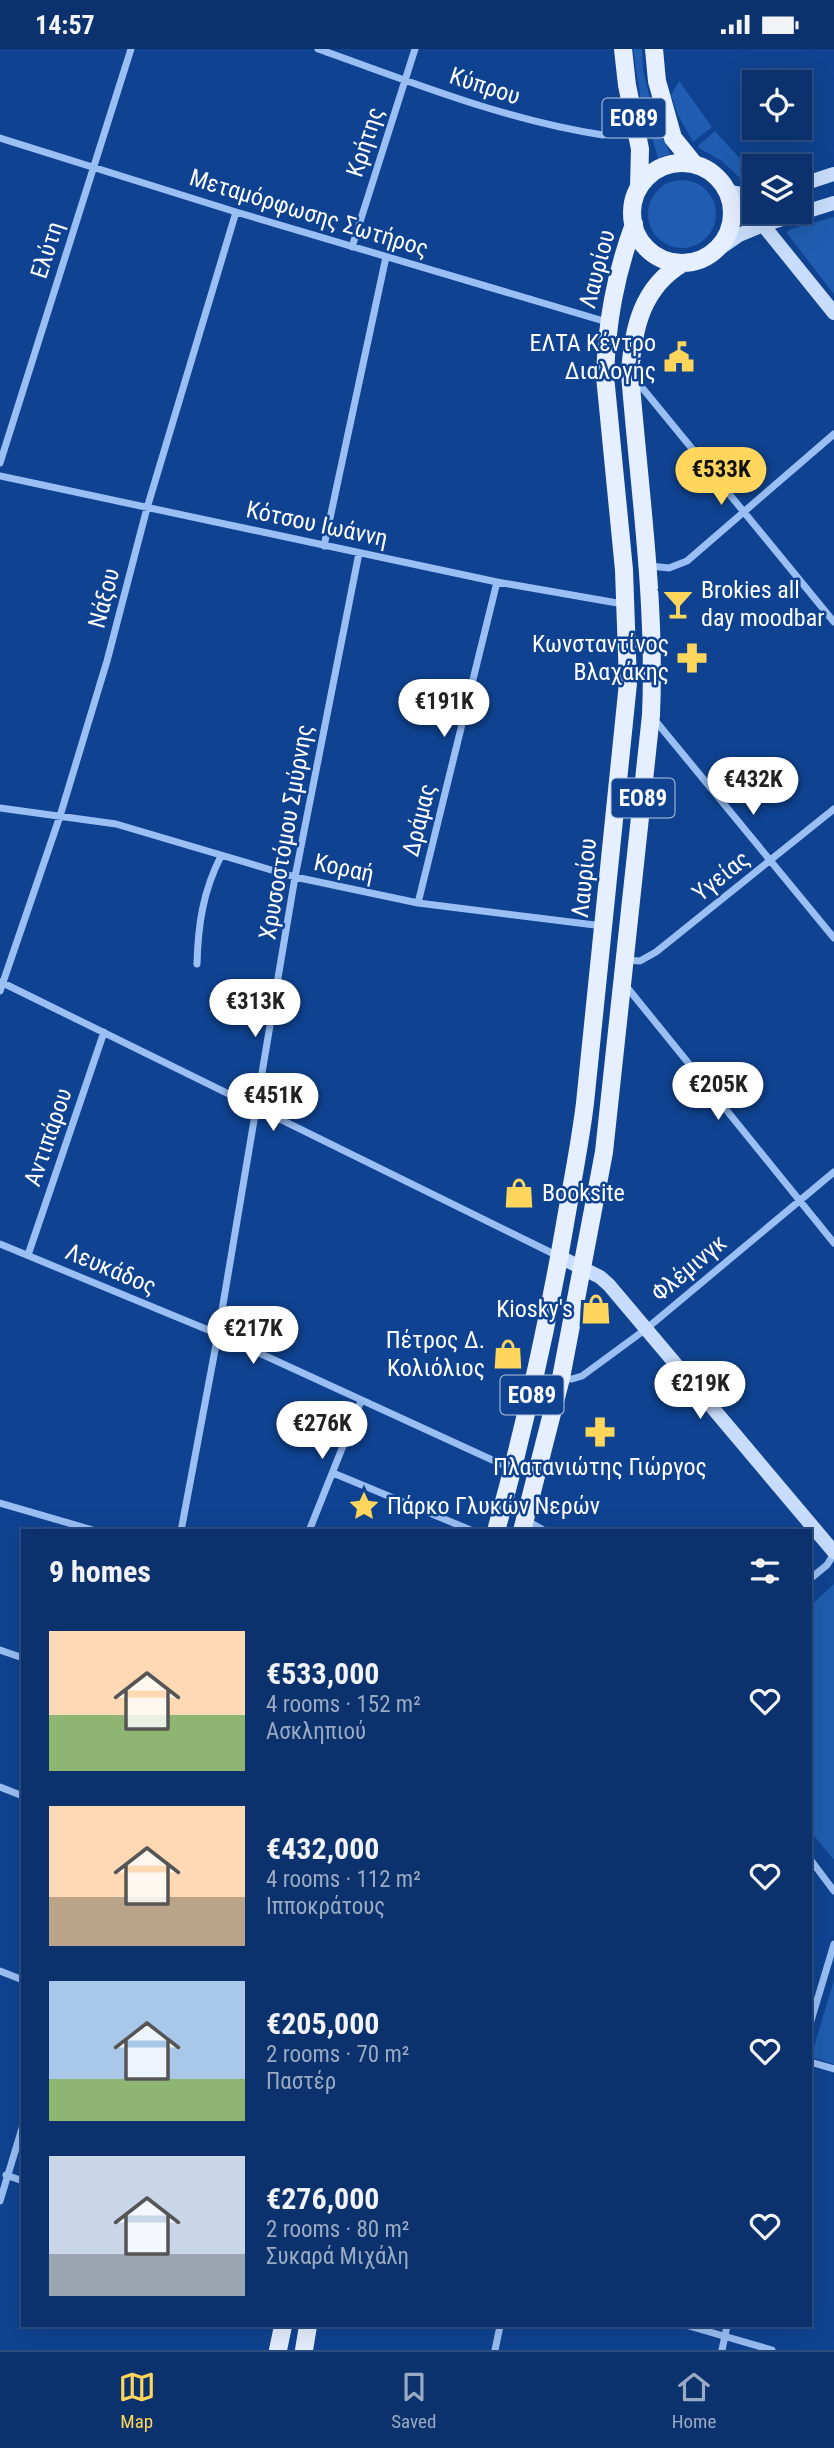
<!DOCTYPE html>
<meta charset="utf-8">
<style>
body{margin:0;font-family:"Roboto Condensed",sans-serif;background:#193e75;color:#f1f3f6;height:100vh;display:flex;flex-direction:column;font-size:26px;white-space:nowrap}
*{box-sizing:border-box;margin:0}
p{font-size:23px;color:#9aaac2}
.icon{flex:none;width:38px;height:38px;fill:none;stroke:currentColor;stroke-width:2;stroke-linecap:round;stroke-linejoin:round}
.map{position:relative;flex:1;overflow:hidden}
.drawer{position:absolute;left:21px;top:1480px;width:791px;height:798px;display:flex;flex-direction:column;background:#0b326d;border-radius:0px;box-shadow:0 7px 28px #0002,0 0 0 2px #2b4d80}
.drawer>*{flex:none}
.controls{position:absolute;left:742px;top:21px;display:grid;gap:14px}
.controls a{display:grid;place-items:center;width:70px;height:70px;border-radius:0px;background:#0b326d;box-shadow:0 7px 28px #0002,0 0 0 2px #2b4d80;font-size:35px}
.price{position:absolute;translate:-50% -60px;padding:0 16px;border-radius:24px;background:#fff;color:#222;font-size:23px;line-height:46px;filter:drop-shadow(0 2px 4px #0008)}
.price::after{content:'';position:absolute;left:50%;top:42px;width:21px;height:16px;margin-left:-10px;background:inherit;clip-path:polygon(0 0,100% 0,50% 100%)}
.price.active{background:#ffd55b;color:#111}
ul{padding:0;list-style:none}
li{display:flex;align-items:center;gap:21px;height:175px;padding:0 28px}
li span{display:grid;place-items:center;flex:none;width:196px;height:140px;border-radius:0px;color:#555}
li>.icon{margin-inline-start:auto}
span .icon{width:84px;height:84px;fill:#fffc;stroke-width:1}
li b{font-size:30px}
h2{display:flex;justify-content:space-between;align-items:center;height:84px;padding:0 28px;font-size:30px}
.status{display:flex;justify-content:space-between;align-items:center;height:49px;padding:0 35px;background:#0b326d;direction:ltr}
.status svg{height:19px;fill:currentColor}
.menu{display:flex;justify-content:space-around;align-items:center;height:98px;border-top:2px solid #2b4d80;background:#0b326d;font-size:19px;color:#9aaac2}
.menu a{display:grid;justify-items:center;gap:4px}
.menu .active{color:#ffd55b}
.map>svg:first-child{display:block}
.green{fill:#205db0}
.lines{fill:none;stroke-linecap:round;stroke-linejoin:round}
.street{stroke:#99bff4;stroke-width:7}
.secondary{stroke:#c8ddfd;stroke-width:14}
.primary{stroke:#e5efff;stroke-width:18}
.labels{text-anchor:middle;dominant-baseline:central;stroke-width:5;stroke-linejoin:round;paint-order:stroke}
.shield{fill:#0f4391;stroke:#b7c7de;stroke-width:2}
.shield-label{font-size:23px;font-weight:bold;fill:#fff}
.street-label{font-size:24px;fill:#fff;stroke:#0f4391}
.poi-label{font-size:24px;fill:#fff;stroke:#0f4391;text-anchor:end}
</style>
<div class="status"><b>14:57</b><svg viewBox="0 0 49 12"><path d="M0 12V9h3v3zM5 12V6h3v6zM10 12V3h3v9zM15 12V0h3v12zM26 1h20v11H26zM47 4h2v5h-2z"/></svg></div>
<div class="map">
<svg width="834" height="2301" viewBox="0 0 834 2301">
<rect width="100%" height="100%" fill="#0f4391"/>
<path class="green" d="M633,0H642L643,21L650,50L641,52Z
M679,32L712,78L693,93L678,66L671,46Z
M652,58L670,105L658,109L644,60Z
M715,82L754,125V130H741L722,112L699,99L698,97Z
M648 165a34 34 0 1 1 68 0a34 34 0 1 1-68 0Z
M834,168V244H833L786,183L791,180Z
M834,1535V1811L810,1782V1557Z
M834,1931V2015L811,2008Z"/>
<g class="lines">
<path class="street" d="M318,0C412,33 504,71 603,86
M0,89L236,163L607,273
M352,198L415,0
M635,330L834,573
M0,414L131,0
M0,427L497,533L623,555
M324,497L386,208
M650,517L669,519L687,512L834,385
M654,670L834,889
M0,759L116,775L295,828L418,854L603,877
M418,854L497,533
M626,911L640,912L656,903L834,760
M197,915C198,876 203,842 221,807
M1,933L558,1207
M626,937L834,1194
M0,942L60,767L107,612L147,459L236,163
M0,1195L218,1285L512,1420
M28,1206L104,983
M562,1329L572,1330L582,1327L646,1280L834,1123
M333,1424L473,1482
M0,1454L96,1482
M526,1471L545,1482
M181,1482L218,1285L295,828L359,504
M309,1482L361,1352
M810,1530L827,1516L834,1505
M0,1601L23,1609
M0,1738L23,1747
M810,1810L834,1842
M0,1922L23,1931
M810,1975L834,1895
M810,2013L834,2020
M6,2126L23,2132
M0,2152L23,2076
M689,2277L772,2301
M495,2301L500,2277
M722,2301L727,2277"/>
<path class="secondary" d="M800,136L834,125
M725,142L741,145L754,143
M763,176L834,264
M716,202L739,186L763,176L834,154
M560,1208L600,1228L609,1236L834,1503"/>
<path class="primary" d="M623,0L627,36L640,100L639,138
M654,0L657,32L673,89L694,115
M632 164a50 50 0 1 1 100 0a50 50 0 1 1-100 0Z
M496,1482C524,1381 547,1279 565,1175C572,1134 580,1095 585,1054L628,634L624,521L605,327C607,272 615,227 634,175
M522,1482L561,1329L604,1103L651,666C656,551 639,439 630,324C633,279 642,238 683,214
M278,2301L283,2277
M304,2301L308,2277"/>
</g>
<defs>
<g id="civic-bare" transform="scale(2.415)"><path d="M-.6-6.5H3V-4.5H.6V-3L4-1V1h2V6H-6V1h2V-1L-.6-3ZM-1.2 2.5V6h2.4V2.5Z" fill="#ffd55b" stroke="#0f4391" stroke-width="2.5" paint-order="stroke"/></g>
<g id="bar-bare" transform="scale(2.415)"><path d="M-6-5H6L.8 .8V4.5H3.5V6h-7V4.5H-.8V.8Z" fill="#ffd55b" stroke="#0f4391" stroke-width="2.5" paint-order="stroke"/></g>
<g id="pharmacy-bare" transform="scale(2.415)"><path d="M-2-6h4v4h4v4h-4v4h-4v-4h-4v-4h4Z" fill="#ffd55b" stroke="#0f4391" stroke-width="2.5" paint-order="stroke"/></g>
<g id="shop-bare" transform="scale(2.415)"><path d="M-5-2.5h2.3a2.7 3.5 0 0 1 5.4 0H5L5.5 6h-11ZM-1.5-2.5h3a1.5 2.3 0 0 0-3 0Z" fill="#ffd55b" stroke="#0f4391" stroke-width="2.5" paint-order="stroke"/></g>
<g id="sight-bare" transform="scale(2.415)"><path d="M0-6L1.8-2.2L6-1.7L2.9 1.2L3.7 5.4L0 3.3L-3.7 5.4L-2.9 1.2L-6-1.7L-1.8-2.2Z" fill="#ffd55b" stroke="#0f4391" stroke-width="2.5" paint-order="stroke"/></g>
</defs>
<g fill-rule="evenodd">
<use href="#civic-bare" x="679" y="308"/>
<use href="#bar-bare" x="678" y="555"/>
<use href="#pharmacy-bare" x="692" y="609"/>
<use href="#shop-bare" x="519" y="1144"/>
<use href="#shop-bare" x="596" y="1260"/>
<use href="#shop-bare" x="508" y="1305"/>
<use href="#pharmacy-bare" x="600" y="1383"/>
<use href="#sight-bare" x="364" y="1457"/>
</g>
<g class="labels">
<g class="shield">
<rect x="602.5" y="49.5" width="63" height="39" rx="5"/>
<rect x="611.5" y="729.5" width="63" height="39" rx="5"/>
<rect x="500.5" y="1326.5" width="63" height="39" rx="5"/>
</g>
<g class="shield-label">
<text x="634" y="69">ΕΟ89</text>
<text x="643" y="749">ΕΟ89</text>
<text x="532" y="1346">ΕΟ89</text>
</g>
<g class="street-label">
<text transform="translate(485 37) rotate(18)">Κύπρου</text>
<text transform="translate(365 93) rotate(-72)">Κρήτης</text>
<text transform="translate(309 164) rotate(17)">Μεταμόρφωσης Σωτήρος</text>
<text transform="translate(47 201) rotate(-72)">Ελύτη</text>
<text transform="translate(597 220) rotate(-75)">Λαυρίου</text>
<text transform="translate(317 475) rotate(12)">Κότσου Ιωάννη</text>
<text transform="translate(104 549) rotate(-75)">Νάξου</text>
<text transform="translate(419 771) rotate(-76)">Δράμας</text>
<text transform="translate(286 783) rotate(-80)">Χρυσοστόμου Σμύρνης</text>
<text transform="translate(344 819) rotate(12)">Κοραή</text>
<text transform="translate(721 827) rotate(-39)">Υγείας</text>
<text transform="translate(584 829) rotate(-84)">Λαυρίου</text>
<text transform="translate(48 1088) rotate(-71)">Αντιπάρου</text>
<text transform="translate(689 1219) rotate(-40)">Φλέμινγκ</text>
<text transform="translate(111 1220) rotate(23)">Λευκάδος</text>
</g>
<g class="poi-label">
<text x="656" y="294">ΕΛΤΑ Κέντρο<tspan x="656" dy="28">Διαλογής</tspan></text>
<text x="701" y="541" text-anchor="start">Brokies all<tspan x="701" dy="28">day moodbar</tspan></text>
<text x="669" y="595">Κωνσταντίνος<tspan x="669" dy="28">Βλαχάκης</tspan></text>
<text x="542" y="1144" text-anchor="start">Booksite</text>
<text x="573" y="1260">Kiosky's</text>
<text x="485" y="1291">Πέτρος Δ.<tspan x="485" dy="28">Κολιόλιος</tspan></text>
<text x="600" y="1418" text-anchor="middle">Πλατανιώτης Γιώργος</text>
<text x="387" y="1457" text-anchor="start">Πάρκο Γλυκών Νερών</text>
</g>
</g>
</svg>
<div class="controls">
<a><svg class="icon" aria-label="locate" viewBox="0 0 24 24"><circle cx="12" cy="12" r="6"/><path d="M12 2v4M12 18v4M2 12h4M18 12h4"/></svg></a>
<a><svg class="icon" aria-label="layers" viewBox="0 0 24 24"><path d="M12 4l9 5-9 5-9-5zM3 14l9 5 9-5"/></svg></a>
</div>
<b class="price active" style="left:721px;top:458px">€533K</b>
<b class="price" style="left:444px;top:690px">€191K</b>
<b class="price" style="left:753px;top:768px">€432K</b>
<b class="price" style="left:255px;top:990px">€313K</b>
<b class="price" style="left:718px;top:1073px">€205K</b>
<b class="price" style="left:273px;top:1084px">€451K</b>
<b class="price" style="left:253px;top:1317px">€217K</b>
<b class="price" style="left:700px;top:1372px">€219K</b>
<b class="price" style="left:322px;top:1412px">€276K</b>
<section class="drawer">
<h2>9 homes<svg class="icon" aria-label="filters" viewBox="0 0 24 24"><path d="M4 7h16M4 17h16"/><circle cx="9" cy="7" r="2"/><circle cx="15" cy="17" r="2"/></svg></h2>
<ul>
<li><span style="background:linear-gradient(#ffd9b3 60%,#8fb573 0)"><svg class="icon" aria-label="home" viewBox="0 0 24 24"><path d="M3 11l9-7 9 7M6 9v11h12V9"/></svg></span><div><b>€533,000</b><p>4 rooms · 152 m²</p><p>Ασκληπιού</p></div><svg class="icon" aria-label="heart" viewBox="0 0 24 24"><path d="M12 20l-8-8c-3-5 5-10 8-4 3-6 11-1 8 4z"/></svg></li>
<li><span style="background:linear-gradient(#ffd9b3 65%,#b9a48a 0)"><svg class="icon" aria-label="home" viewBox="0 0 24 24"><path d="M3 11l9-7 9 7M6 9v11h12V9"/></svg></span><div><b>€432,000</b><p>4 rooms · 112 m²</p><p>Ιπποκράτους</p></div><svg class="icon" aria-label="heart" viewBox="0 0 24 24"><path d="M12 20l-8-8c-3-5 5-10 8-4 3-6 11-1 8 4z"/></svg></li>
<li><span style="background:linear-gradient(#a9c7e8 70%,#8fb573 0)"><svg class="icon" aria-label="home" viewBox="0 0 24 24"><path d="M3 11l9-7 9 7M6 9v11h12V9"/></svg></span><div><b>€205,000</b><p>2 rooms · 70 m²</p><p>Παστέρ</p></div><svg class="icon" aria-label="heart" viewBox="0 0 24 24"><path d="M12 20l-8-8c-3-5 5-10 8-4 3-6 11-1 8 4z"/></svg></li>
<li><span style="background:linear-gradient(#c9d6e8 70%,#9aa5b1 0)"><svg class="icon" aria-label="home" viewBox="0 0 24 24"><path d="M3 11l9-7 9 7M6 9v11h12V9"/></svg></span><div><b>€276,000</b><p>2 rooms · 80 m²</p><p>Συκαρά Μιχάλη</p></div><svg class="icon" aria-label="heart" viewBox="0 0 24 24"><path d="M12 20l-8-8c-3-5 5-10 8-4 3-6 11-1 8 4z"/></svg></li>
</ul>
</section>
</div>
<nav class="menu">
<a class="active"><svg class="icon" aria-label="map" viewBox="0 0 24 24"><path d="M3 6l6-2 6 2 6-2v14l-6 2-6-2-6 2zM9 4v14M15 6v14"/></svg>Map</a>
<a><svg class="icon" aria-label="saved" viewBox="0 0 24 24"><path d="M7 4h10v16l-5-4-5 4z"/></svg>Saved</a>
<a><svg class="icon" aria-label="home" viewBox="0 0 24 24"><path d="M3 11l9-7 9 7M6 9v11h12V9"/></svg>Home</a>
</nav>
